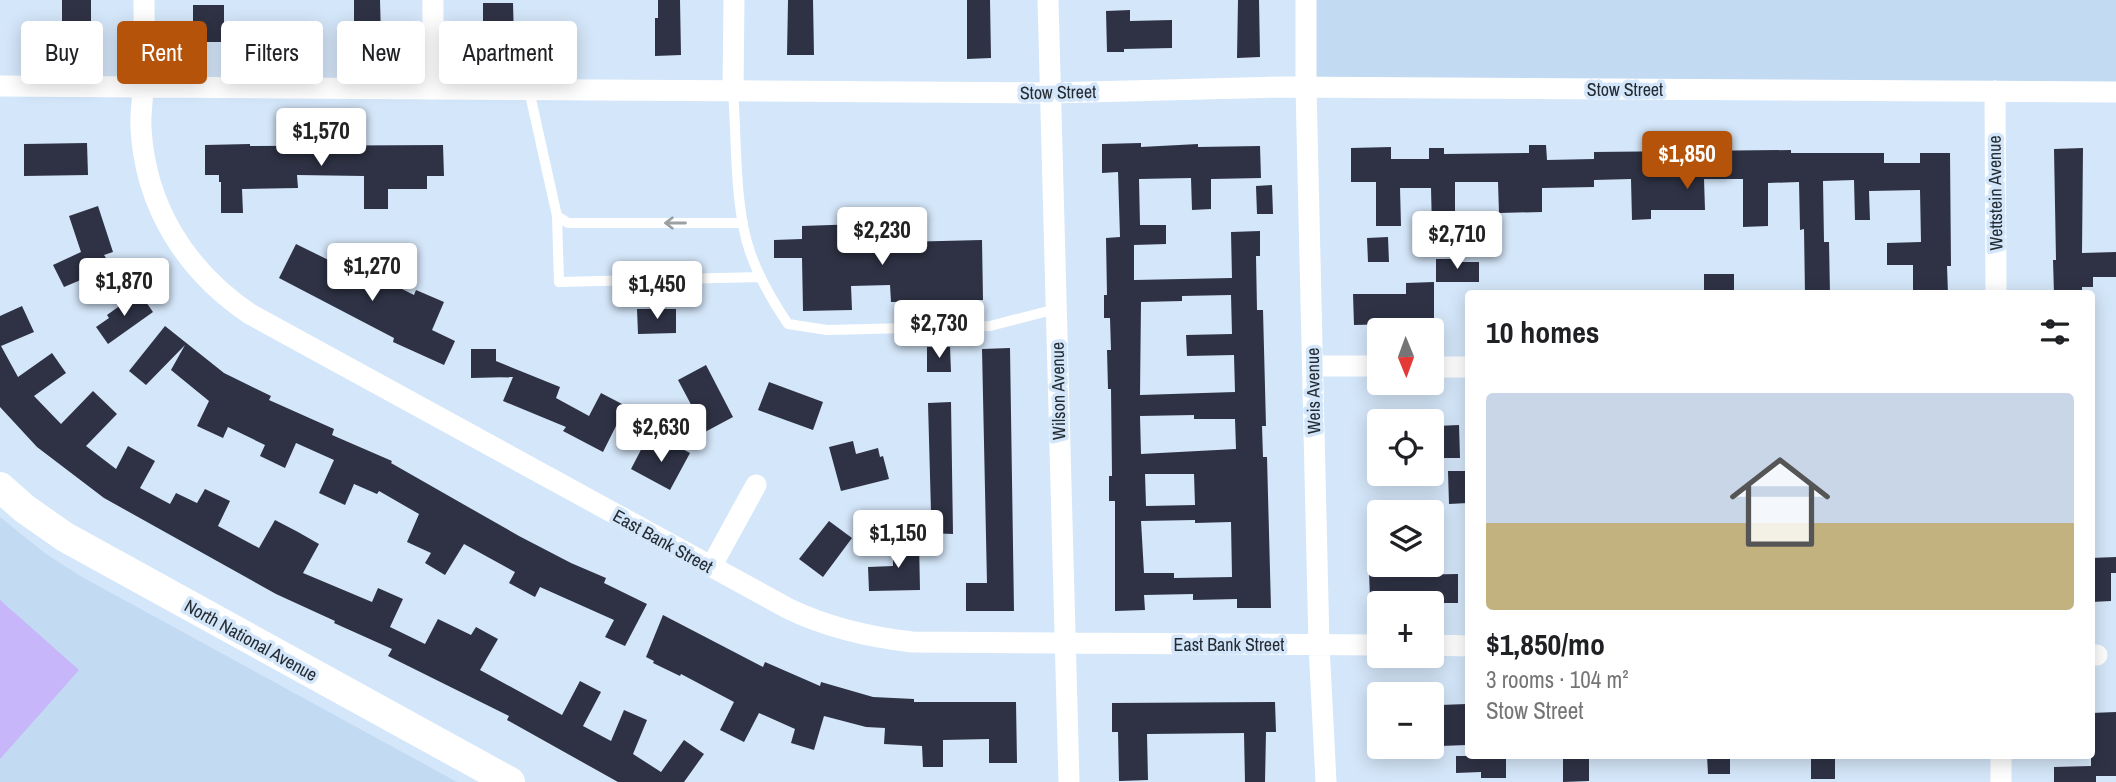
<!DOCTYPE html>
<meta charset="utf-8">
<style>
body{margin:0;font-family:"Archivo Narrow",sans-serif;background:#f2f2f2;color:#202124;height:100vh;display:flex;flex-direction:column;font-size:26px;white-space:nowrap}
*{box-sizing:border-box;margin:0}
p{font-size:23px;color:#757577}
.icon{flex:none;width:38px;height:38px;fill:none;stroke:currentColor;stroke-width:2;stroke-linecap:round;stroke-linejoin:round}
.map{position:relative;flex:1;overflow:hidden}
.side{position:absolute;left:1465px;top:290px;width:630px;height:469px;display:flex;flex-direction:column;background:#fff;border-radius:7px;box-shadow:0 4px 18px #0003}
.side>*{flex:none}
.hud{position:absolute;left:21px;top:21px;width:665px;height:63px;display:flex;gap:14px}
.needle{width:46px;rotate:179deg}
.fabs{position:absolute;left:1367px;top:318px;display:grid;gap:14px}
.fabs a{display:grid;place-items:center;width:77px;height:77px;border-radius:7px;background:#fff;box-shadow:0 4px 18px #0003;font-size:35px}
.price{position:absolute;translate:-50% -60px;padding:0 16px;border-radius:7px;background:#fff;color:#222;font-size:23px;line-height:46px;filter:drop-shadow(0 2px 4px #0008)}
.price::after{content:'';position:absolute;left:50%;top:42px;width:21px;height:16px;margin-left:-10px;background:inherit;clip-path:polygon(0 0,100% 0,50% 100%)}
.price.current{background:#b45309;color:#fff}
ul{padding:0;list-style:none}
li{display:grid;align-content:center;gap:14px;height:371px;padding:0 21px}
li+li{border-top:2px solid #e0e0e0}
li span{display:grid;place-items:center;height:217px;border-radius:7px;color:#555}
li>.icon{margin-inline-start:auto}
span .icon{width:126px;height:126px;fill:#fffc;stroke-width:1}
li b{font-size:30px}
h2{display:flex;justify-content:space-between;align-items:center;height:84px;padding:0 21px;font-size:30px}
.chip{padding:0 24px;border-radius:7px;background:#fff;box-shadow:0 4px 18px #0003;font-size:24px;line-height:63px}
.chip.current{background:#b45309;color:#fff}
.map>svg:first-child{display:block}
.built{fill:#c3daf3}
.green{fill:#c7b6f9}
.building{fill:#2e3244;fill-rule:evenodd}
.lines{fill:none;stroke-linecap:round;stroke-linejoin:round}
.lane{stroke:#fff;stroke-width:10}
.street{stroke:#fff;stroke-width:21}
.secondary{stroke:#fff;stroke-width:30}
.oneway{stroke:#9ca0a3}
.labels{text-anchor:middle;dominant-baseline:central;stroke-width:7;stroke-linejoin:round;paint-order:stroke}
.street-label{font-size:18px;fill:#242b32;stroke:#d4e6f9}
</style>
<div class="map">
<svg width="2116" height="782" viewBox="0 0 2116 782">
<rect width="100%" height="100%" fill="#d4e6f9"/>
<path class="built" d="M1306,0H2116V92L1306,87Z
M0,517L46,554L82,577L457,782H0Z"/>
<path class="green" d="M0,600L79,670L0,759Z"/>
<path class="building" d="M62,0H91V34H62Z
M354,0H380L381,37L354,38Z
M658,0H680L681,55L655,56V18H658Z
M788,0H813L814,55H787Z
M967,0H990L991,58L967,59Z
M1238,0H1259L1260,57L1237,58Z
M483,3H513L514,40L483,41Z
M193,5H224V42H193Z
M1130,10V21L1172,20V48L1124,49V52H1107L1106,11Z
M87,143L88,175L24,176V144Z
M1141,143V147L1198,144V147L1260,146L1261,178L1211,179V209L1192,210L1191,178L1139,179L1140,225H1166V244L1134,245V280L1232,278L1231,232L1260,231V256H1256L1257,310H1263L1266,426H1262L1263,457H1267L1271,608H1237V599L1193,600V594L1144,595L1145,610L1115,611V501H1109V476H1112L1111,389H1108L1107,350H1111L1110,318H1104V295H1107L1106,238L1120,237L1118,172L1102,173V144ZM1231,295L1232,334L1186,335L1187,356L1234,355L1235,392L1140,395L1141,302L1182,301V296ZM1194,415V419H1235L1236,449L1141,454L1140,416ZM1145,474H1194L1195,505L1146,506ZM1195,520V523L1231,522L1232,577L1174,578V573H1144L1141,521Z
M250,144V146L443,145L444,176H427V189H388V209H364V176L297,175L298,188L242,189L243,213H221V182H219V175H205V145Z
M1529,145H1546L1547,160L1594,159V152L1791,150V153H1884V163H1920V153H1950L1951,266H1947L1948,294H1913V265H1887V243L1921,242L1920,190L1869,191L1870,220H1855L1854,180L1823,181L1824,242H1829L1830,294H1805L1804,229L1800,230L1799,182L1768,183V226L1743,227V179H1704L1705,210H1651V219L1632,220L1631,179L1594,180V187L1542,188V212L1499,213L1498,182H1455V227L1432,228L1431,188H1400L1401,226H1376V182H1351V148L1391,147V159H1429V148H1444V154L1529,153Z
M2083,148L2082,253L2116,252V277H2093V287H2082V294H2054L2053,260H2056L2054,149Z
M1272,185L1273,214H1257L1256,186Z
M98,206L113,252L104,255L127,290L99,303L83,279L64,287L53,265L81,252L69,216Z
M860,224L861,243L982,240L983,300L891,302L890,285L851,286L852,310L803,311L802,258H774V240L802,239V226Z
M1388,237L1389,262H1368L1367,238Z
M296,244L369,280L372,274L414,295L416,290L444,302L432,330L455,341L444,365L393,342L394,338L279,278Z
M1436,259H1455V262H1479V282H1436Z
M1704,274H1734V294H1704Z
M1434,282V323L1354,325L1353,294H1406V283Z
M139,292L153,312L108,344L96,327L109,318L107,315Z
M22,306L34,332L1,346L18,377L52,353L66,373L34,396L61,424L93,391L117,414L86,446L116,469L128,446L155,461L140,488L170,504L176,493L197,503L205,489L230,501L218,526L259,548L275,520L298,532L319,544L303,573L372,602L378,588L403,599L390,627L425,644L438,619L471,635L476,627L498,639L480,670L562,715L580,681L601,692L583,726L611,741L624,710L647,720L633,754L661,772L684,740L704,754L684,782H618L507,720L509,716L388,656L392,649L334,623L335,621L276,594L104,498L37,447L0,407V316Z
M637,309H676V333L638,334Z
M165,326L224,373L271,396L269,400L334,429L332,435L392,461L391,463L519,536L571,563L606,578L604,583L647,604L625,646L605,637L614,620L540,587L535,597L509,583L515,572L464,544L445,575L425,563L431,553L407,542L419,514L379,491L377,494L354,484L345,505L319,493L334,460L296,443L285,468L260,456L265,445L228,427L223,438L197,426L209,401L171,370L185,345L146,385L129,371Z
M927,347H950L951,372H927Z
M1010,348L1014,611H966V583H987L982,349Z
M471,349H496V361L560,387L556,398L589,416L601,393L645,416L636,431L618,422L603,452L563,431L566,427L503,401L513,377L471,378Z
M706,365L733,417L690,440L679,420L695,412L678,380Z
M769,382L823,402L813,430L758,410Z
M951,402L953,534L928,533V512H931L928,403Z
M1459,425L1460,458H1432V430H1436V426Z
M667,441L690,453L670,490L631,469L644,444L660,453Z
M853,441L856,454L878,448L880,457L883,456L889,479L841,491L829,447Z
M1448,471H1468V503L1449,504Z
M829,521L852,538L823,577L799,559Z
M919,541L920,590L869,591L868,567L893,566V542Z
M2116,557V573H2111V601L2091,602V558Z
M1369,570H1407V575L1458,574V603H1438V600L1422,599L1370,600Z
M663,615L763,667L765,662L820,686L821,682L873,697L914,699V702H1016L1017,763H989V739L943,740V767H923L922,746L884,744L885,728L866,727L824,716L814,750L791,743L795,729L759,713L744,742L720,730L734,702L681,674L680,676L653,663L654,661L646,657Z
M1275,702L1276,732H1266L1265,782H1245L1244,733L1147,734L1148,780L1119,781L1118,732H1112V703Z
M1467,704V745L1440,746V705Z
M2116,712V776H2096V782H2054V767L2091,766V713Z
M1456,756H1506V778H1481V772L1456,773Z
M1563,756H1589V781L1563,782Z
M1707,756H1730V774H1708Z
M1811,756H1835V779H1811Z"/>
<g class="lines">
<path class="lane" d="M529,90L557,216L568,223H743
M733,91C737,140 734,206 750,252C759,278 773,302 788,324L827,330L990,326L1056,309
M557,216L559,282L760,277"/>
<path class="street" d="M144,0C144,28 145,57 143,85C143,100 140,114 141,128C145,206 186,271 250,314L789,609C829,628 868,637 912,642L1379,645
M1048,0L1069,782
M1306,0V87L1319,645L1326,782
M0,86L1050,93L1282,87L2116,92
M433,89V0
M733,91L734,0
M1995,91L1996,294
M1313,366H1379
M1432,367H1468
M711,567L756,485
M1432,645L1468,646
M2091,655H2097
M2001,756V782"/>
<path class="secondary" d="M0,487L25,509L65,537L510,782"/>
</g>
<defs><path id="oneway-shaft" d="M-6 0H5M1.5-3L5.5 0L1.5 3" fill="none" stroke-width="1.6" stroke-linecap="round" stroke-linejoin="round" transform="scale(1.75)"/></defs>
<use class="oneway" href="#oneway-shaft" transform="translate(675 223) rotate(-180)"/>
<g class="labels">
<g class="street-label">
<text x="1625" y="89">Stow Street</text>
<text transform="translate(1058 92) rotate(-1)">Stow Street</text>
<text transform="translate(1995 193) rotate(-91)">Wettstein Avenue</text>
<text transform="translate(1058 391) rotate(-91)">Wilson Avenue</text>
<text transform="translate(1313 391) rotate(-91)">Weis Avenue</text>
<text transform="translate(663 541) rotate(29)">East Bank Street</text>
<text transform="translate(251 640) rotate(29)">North National Avenue</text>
<text x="1229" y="644">East Bank Street</text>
</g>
</g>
</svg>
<div class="fabs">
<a><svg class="needle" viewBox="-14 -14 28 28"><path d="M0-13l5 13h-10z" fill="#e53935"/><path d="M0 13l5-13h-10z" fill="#757577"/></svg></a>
<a><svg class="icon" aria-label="locate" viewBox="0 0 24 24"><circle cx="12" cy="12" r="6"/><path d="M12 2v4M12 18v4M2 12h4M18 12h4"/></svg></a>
<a><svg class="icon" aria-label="layers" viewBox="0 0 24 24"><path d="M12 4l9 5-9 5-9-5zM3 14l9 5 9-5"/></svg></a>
<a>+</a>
<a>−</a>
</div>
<b class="price" style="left:321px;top:168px">$1,570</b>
<b class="price current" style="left:1687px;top:191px">$1,850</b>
<b class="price" style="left:882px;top:267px">$2,230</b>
<b class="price" style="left:1457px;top:271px">$2,710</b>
<b class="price" style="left:372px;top:303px">$1,270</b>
<b class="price" style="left:124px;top:318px">$1,870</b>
<b class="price" style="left:657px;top:321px">$1,450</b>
<b class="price" style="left:939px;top:360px">$2,730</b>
<b class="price" style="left:661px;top:464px">$2,630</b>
<b class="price" style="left:898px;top:570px">$1,150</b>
<div class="hud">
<a class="chip">Buy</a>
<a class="chip current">Rent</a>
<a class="chip">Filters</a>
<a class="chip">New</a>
<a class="chip">Apartment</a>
</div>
<section class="side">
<h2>10 homes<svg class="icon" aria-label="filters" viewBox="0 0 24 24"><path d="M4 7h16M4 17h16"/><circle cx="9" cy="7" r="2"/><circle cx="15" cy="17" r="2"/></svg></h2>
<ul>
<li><span style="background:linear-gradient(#c9d6e8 60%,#c2b280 0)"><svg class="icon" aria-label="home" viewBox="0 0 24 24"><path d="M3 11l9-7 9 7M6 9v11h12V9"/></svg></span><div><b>$1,850/mo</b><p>3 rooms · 104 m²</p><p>Stow Street</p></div></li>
</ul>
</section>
</div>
